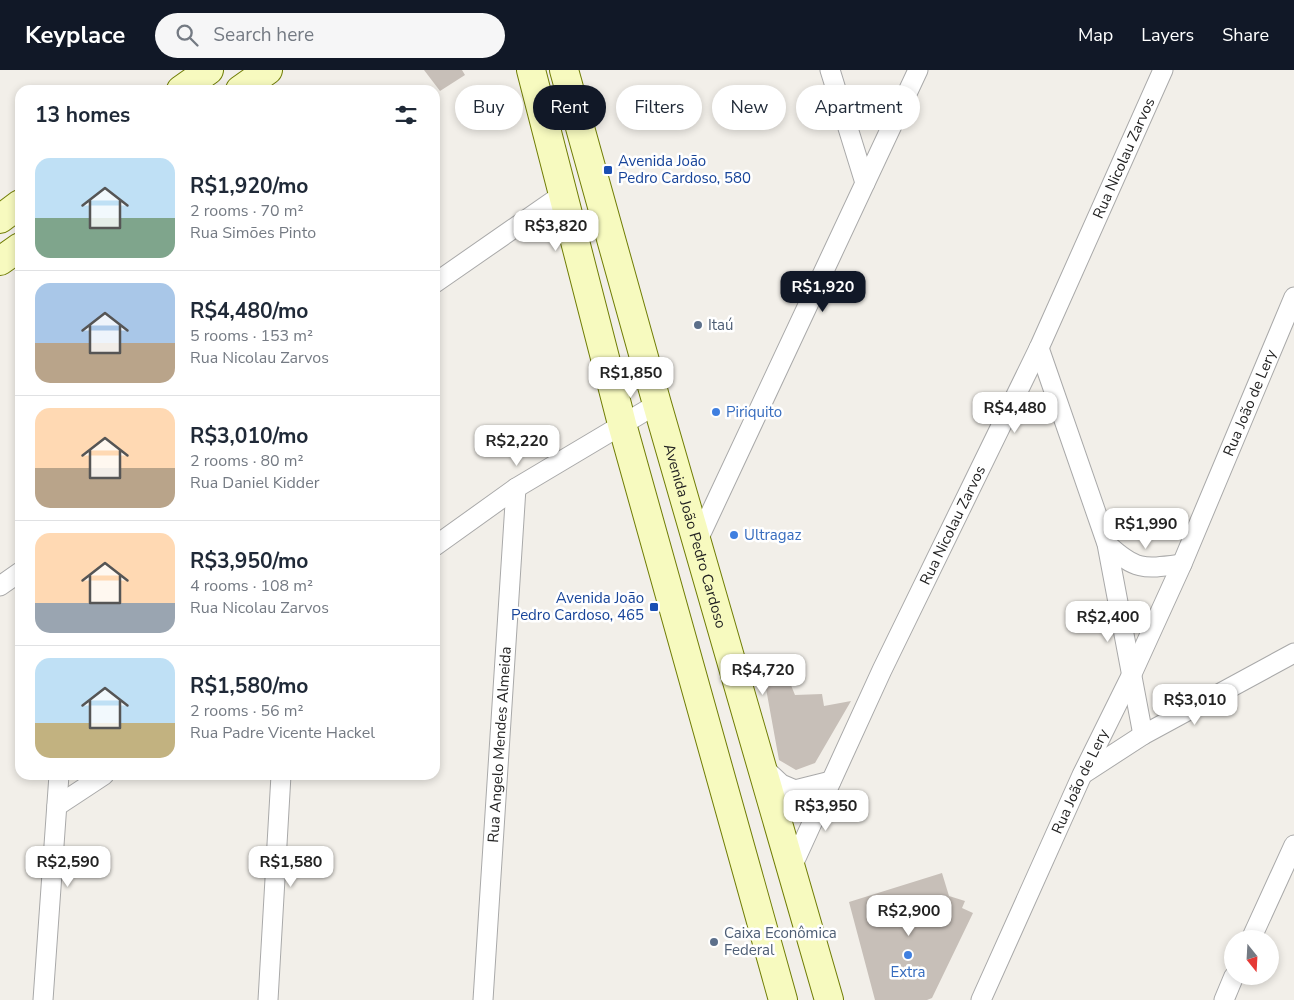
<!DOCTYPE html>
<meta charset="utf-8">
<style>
body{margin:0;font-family:"Nunito Sans",sans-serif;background:#f6f6f7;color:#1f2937;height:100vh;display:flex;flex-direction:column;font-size:19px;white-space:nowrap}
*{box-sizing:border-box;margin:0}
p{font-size:16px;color:#747a83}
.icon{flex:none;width:28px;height:28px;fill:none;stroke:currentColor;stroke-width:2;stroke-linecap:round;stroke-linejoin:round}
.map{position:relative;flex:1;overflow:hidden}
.side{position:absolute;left:15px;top:15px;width:425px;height:695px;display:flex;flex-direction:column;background:#fff;border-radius:15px;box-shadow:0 2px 8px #0003}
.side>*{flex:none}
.guide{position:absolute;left:455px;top:15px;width:475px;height:45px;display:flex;gap:10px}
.needle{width:32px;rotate:162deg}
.fabs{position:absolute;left:1224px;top:860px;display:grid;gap:10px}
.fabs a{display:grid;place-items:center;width:55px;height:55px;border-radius:50%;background:#fff;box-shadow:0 2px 8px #0003;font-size:25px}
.price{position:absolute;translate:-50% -42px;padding:0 11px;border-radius:10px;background:#fff;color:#222;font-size:16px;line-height:32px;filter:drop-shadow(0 1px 2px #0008)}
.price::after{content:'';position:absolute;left:50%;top:30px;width:15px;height:11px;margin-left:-8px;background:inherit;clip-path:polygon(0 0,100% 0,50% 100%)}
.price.on{background:#111827;color:#fff}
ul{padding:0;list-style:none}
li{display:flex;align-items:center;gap:15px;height:125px;padding:0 20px}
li+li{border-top:1px solid #e0e1e3}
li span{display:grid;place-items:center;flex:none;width:140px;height:100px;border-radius:15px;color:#555}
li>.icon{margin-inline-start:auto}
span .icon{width:60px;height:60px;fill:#fffc;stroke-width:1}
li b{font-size:21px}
h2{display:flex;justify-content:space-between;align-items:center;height:60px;padding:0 20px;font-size:21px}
.tag{padding:0 18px;border-radius:22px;background:#fff;box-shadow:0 2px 8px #0003;font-size:18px;line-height:45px}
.tag.on{background:#111827;color:#fff}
header{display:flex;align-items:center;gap:30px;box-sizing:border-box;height:70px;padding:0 25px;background:#111827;color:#fff}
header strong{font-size:24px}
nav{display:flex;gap:28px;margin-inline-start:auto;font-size:18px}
.search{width:350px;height:45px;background:#f6f6f7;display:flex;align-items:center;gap:12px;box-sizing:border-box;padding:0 18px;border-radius:28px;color:#747a83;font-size:19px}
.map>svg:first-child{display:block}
.building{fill:#c7bfb8}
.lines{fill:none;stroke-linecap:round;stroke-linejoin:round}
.minor-casing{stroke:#a9a9a9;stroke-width:21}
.secondary-casing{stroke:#707d05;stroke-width:30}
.minor{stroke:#fff;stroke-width:19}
.secondary{stroke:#f7fabf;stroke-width:28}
.transit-dot{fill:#1a4fb4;stroke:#fff;stroke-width:2}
.service-dot{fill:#5c6f8a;stroke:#fff;stroke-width:2}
.shop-dot{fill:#3f7fe0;stroke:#fff;stroke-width:2}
.labels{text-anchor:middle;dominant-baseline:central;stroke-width:5;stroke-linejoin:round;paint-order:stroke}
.street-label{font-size:15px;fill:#222;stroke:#fff}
.transit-label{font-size:15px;fill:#164399;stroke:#fff;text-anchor:start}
.service-label{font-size:15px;fill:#4e5e75;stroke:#fff;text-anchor:start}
.shop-label{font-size:15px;fill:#366cbe;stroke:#fff;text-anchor:start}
</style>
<header>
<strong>Keyplace</strong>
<div class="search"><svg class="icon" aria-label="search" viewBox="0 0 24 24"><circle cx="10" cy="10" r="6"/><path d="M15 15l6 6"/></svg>Search here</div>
<nav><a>Map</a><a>Layers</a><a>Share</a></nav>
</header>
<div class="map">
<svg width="1294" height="930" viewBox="0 0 1294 930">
<rect width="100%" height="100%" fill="#f2efe9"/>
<path class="building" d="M424,0H462L465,5L440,21Z
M788,608L795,625L822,624L824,636L851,631L815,693L796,700L779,690L765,613Z
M942,803L949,826L965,831L962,838L973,843L932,928L927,930H875L849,832Z"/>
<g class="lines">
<g class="minor-casing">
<g id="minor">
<path d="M830,0L865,113"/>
<path d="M435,213L563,124"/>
<path d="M1039,278L1107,474L1143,665"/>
<path d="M697,472L918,0"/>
<path d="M1107,474C1136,501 1144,499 1182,494"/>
<path d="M435,476L516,418L657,334"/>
<path d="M0,516L20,502"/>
<path d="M763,697L781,714L795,720L831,711"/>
<path d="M1083,704L1143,665L1294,583"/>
<path d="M57,736L104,705"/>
<path id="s1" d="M791,799L882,600L1039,278L1163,0"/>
<path d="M1251,869L1294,775"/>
<path d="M43,930L59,705"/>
<path d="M268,930L281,705"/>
<path id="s2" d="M483,930L516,418"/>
<path id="s3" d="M981,930L1082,705L1131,606L1182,494L1294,227"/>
<path d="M1224,930L1234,906"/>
</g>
</g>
<g class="secondary-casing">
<g id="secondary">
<path d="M531,0L622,354L783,930"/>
<path id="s4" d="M564,0L657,334L829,930"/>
<path d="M181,20L209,0"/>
<path d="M240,20L268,0"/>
<path d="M0,149L20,134"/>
<path d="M0,191L20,177"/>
</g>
</g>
<use href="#minor" class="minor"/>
<use href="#secondary" class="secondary"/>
</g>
<g class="transit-dot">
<rect x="603" y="95" width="10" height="10" rx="2.5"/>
<rect x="649" y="532" width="10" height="10" rx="2.5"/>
</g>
<g class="service-dot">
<circle cx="698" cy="255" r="5"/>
<circle cx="714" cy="872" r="5"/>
</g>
<g class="shop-dot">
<circle cx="716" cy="342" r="5"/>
<circle cx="734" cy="465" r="5"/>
<circle cx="908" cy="885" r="5"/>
</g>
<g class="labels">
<g class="street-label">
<text stroke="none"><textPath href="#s1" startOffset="785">Rua Nicolau Zarvos</textPath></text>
<text stroke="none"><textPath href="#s3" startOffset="655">Rua João de Lery</textPath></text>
<text stroke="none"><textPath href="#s1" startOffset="380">Rua Nicolau Zarvos</textPath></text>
<text stroke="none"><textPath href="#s4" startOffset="484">Avenida João Pedro Cardoso</textPath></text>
<text stroke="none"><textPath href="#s2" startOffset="256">Rua Angelo Mendes Almeida</textPath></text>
<text stroke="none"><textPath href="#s3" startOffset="240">Rua João de Lery</textPath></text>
</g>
<g class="transit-label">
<text x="618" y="91">Avenida João<tspan x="618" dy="17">Pedro Cardoso, 580</tspan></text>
<text x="644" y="528" text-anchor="end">Avenida João<tspan x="644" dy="17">Pedro Cardoso, 465</tspan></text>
</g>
<g class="service-label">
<text x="708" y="255">Itaú</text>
<text x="724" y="863">Caixa Econômica<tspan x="724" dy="17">Federal</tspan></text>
</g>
<g class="shop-label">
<text x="726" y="342">Piriquito</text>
<text x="744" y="465">Ultragaz</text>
<text x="908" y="902" text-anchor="middle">Extra</text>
</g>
</g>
</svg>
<div class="fabs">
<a><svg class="needle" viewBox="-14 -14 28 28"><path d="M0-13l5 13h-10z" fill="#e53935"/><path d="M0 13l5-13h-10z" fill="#747a83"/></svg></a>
</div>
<b class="price" style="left:556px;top:182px">R$3,820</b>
<b class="price on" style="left:823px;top:243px">R$1,920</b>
<b class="price" style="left:631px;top:329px">R$1,850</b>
<b class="price" style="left:1015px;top:364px">R$4,480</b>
<b class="price" style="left:517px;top:397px">R$2,220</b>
<b class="price" style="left:1146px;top:480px">R$1,990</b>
<b class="price" style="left:1108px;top:573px">R$2,400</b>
<b class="price" style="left:763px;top:626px">R$4,720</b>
<b class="price" style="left:1195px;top:656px">R$3,010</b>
<b class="price" style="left:826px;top:762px">R$3,950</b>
<b class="price" style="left:68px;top:818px">R$2,590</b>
<b class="price" style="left:291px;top:818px">R$1,580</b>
<b class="price" style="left:909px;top:867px">R$2,900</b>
<div class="guide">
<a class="tag">Buy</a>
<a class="tag on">Rent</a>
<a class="tag">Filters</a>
<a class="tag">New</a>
<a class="tag">Apartment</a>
</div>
<section class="side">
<h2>13 homes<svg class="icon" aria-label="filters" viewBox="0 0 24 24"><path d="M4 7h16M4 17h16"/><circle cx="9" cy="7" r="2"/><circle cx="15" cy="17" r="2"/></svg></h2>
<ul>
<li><span style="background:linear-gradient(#bfe0f5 60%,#7fa58c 0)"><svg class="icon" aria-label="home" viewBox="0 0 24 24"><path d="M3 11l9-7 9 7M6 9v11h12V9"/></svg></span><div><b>R$1,920/mo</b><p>2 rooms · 70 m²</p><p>Rua Simões Pinto</p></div></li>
<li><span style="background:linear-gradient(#a9c7e8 60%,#b9a48a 0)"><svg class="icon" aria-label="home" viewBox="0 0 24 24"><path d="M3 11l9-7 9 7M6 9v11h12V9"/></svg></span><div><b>R$4,480/mo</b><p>5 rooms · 153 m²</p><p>Rua Nicolau Zarvos</p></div></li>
<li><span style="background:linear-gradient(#ffd9b3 60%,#b9a48a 0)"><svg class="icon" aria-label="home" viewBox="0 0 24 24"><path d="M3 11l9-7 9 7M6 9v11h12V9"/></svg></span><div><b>R$3,010/mo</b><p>2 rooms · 80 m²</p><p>Rua Daniel Kidder</p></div></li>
<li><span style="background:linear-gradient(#ffd9b3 70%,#9aa5b1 0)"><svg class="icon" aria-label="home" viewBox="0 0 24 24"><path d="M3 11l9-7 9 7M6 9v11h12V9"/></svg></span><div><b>R$3,950/mo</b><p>4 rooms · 108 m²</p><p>Rua Nicolau Zarvos</p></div></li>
<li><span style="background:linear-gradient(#bfe0f5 65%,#c2b280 0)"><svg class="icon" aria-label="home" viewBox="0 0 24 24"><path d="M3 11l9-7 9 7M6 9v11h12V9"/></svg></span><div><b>R$1,580/mo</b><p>2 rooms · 56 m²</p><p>Rua Padre Vicente Hackel</p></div></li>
</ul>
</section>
</div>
